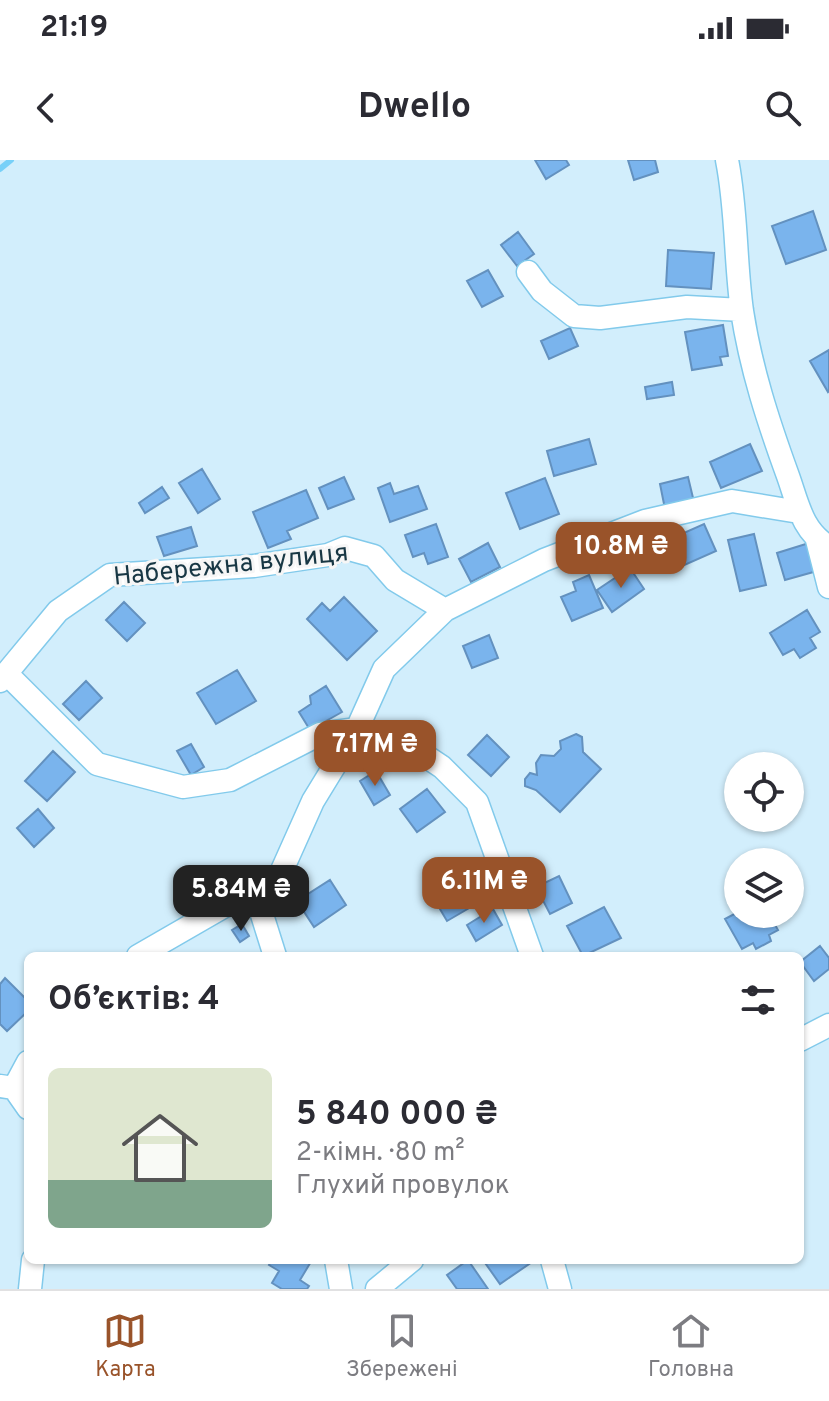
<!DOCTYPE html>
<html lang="uk">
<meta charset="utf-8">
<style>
body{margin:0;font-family:Overpass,sans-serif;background:#f7f7f7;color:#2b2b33;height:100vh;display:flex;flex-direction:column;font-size:30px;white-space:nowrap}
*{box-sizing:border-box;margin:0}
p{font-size:26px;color:#7c7c81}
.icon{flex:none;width:44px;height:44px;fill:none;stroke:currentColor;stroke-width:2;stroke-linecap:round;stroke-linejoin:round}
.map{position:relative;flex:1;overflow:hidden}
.sheet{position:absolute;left:24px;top:792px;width:780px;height:312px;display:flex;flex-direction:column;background:#fff;border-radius:12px;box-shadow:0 2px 6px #0004}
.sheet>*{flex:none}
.fabs{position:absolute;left:724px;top:592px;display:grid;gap:16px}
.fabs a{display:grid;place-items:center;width:80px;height:80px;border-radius:50%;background:#fff;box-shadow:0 2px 6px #0004;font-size:40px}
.price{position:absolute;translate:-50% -68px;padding:0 18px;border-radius:16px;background:#99532a;color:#fff;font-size:26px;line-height:52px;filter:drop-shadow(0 2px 4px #0008)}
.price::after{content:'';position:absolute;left:50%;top:48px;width:24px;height:18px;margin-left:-12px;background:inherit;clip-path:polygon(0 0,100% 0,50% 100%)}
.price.active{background:#222;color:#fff}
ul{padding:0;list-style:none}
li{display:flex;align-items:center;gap:24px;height:200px;padding:0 24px}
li+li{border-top:2px solid #e1e1e2}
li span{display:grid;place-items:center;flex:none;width:224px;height:160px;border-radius:12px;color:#555}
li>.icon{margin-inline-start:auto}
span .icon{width:96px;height:96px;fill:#fffc;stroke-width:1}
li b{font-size:34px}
h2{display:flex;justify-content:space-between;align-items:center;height:96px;padding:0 24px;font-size:34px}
.status{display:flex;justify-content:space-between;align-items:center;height:56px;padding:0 40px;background:#fff;direction:ltr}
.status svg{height:22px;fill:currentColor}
header{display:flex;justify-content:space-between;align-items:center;height:104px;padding:0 24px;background:#fff;font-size:36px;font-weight:700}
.tab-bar{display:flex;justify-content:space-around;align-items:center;height:112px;border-top:2px solid #e1e1e2;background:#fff;font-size:22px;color:#7c7c81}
.tab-bar a{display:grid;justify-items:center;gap:4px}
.tab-bar .active{color:#99532a}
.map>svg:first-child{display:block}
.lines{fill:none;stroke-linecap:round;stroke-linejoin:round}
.stream{stroke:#77d0f8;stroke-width:6}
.building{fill:#7ab4ed;stroke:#6391bf;stroke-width:2}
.minor-casing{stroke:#82caeb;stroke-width:25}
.minor{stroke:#fff;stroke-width:22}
.labels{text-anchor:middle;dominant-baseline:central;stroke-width:6;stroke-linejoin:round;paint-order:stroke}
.street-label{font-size:26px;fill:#183744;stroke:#f6f6f6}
</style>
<div class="status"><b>21:19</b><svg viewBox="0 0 49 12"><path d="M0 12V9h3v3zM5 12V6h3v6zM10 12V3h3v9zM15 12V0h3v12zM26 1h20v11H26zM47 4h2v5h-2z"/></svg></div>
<header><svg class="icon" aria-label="back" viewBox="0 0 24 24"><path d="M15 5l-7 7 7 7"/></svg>Dwello<svg class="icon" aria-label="search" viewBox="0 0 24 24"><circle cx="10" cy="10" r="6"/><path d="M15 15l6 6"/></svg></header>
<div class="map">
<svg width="829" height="1129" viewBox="0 0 829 1129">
<rect width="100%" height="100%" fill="#d2eefc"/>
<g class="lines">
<path class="stream" d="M0,9L11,0"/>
</g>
<path class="building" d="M535,0H566L569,5L546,19Z
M628,0H655L658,12L634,20Z
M813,51L826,90L786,104L772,66Z
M518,72L534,94L517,106L501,85Z
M668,90L714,93L711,129L666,126Z
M488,110L503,136L482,147L467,121Z
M723,165L728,196L720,197L722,205L692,210L685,172Z
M570,168L578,186L549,199L541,181Z
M829,190V231L828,232L810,201Z
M672,222L674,235L647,239L645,227Z
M589,279L596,304L554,316L547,291Z
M750,284L762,311L721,328L710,302Z
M202,309L220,339L198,353L179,323Z
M344,317L354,339L328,349L319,328Z
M688,317L694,342L665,349L660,324Z
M545,318L559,354L520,369L506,333Z
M390,323L394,334L418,326L427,349L390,362L378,328Z
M162,327L169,338L145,353L139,343Z
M306,330L318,358L287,371L291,379L268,388L253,352Z
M436,364L448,397L428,404L424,393L413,397L405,375Z
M704,364L716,391L680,407L668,380Z
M191,367L197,386L164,396L157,377Z
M754,374L766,425L740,431L728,380Z
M488,383L500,407L471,422L459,399Z
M809,383L817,411L785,420L777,393Z
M630,408L644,429L612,452L597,430Z
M589,415L603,448L572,461L561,437L576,431L573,422Z
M344,437L377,471L347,500L307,459L322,443L330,451Z
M124,442L145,463L127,481L106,460Z
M807,450L820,472L810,478L816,488L800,498L794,489L783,495L770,473Z
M489,475L498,498L472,508L463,486Z
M237,510L256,541L216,564L197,533Z
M86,521L102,538L79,560L63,544Z
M326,526L342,552L310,570L299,552L311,544L310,536Z
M576,574L582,577L583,592L601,609L560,652L536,630L525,626V619L530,613L537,615L536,603L541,595L554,596L561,589L560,581Z
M487,575L509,597L491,616L468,595Z
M191,584L204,607L191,615L177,591Z
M53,591L75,612L47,641L25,621Z
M376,611L390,635L374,645L360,621Z
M427,629L445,652L417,672L400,649Z
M38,649L54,668L34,687L17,668Z
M463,706L483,740L447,761L427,727Z
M559,716L572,743L550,754L536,727Z
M330,720L346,745L314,767L297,741Z
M604,747L621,778L583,796L567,766Z
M493,749L502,765L476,781L467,765Z
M738,752L769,754L778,770L769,775L771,781L756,789L753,783L742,789L725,759Z
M242,764L249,776L240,782L232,770Z
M820,786L829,798V809L814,821L800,802Z
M5,818L28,841V851L7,871L0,864V824Z
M272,1100H312L300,1120L309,1126L307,1129H282L272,1123L279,1111L269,1105Z
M468,1100L488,1129H457L447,1115Z
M483,1100H535L500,1124Z"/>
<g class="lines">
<g class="minor-casing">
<path id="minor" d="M727,0C737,50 735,101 742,151C751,209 768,261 788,316C798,344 802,371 829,387
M528,112L542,131L574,156L600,158L687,147L742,150
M817,380L829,427
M6,513L97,604L183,627L230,620L320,574L357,569L368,577L406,583L442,607L477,642L532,796
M0,521L58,451L110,415L254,406L328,395L345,388L374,396L395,420L445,450
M138,796L230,743L258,742
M275,796L258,742L275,726L313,641L357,569L384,509L445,450L544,400L645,361L732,341L799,352
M800,880L829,865
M0,926L14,928L28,902
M14,928L28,948
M336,1100L341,1129
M552,1100L560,1129
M30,1129L33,1100
M377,1129L412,1100"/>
</g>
<use href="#minor" class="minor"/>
</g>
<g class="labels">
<g class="street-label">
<text transform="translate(231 406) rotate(-6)">Набережна вулиця</text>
</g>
</g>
</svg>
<div class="fabs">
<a><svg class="icon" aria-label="locate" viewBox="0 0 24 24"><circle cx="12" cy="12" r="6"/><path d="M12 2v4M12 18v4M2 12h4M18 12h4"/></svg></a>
<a><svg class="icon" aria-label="layers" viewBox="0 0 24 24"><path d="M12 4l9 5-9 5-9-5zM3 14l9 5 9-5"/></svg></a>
</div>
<b class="price" style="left:621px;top:430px">10.8M ₴</b>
<b class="price" style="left:375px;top:628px">7.17M ₴</b>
<b class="price" style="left:484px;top:765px">6.11M ₴</b>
<b class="price active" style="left:241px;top:773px">5.84M ₴</b>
<section class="sheet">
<h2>Об’єктів: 4<svg class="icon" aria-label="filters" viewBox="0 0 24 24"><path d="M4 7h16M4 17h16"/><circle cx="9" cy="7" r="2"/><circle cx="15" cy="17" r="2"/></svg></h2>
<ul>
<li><span style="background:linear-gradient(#dfe7d0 70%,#7fa58c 0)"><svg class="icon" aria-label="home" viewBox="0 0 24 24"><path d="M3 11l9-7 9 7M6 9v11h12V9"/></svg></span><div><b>5 840 000 ₴</b><p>2-кімн. · 80 m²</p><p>Глухий провулок</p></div></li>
</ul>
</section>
</div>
<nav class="tab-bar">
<a class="active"><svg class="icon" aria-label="map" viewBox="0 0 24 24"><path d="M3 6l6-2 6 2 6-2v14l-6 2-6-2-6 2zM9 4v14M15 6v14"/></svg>Карта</a>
<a><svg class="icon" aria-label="saved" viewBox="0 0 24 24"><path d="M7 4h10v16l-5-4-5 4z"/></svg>Збережені</a>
<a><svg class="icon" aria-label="home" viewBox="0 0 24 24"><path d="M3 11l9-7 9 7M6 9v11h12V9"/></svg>Головна</a>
</nav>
